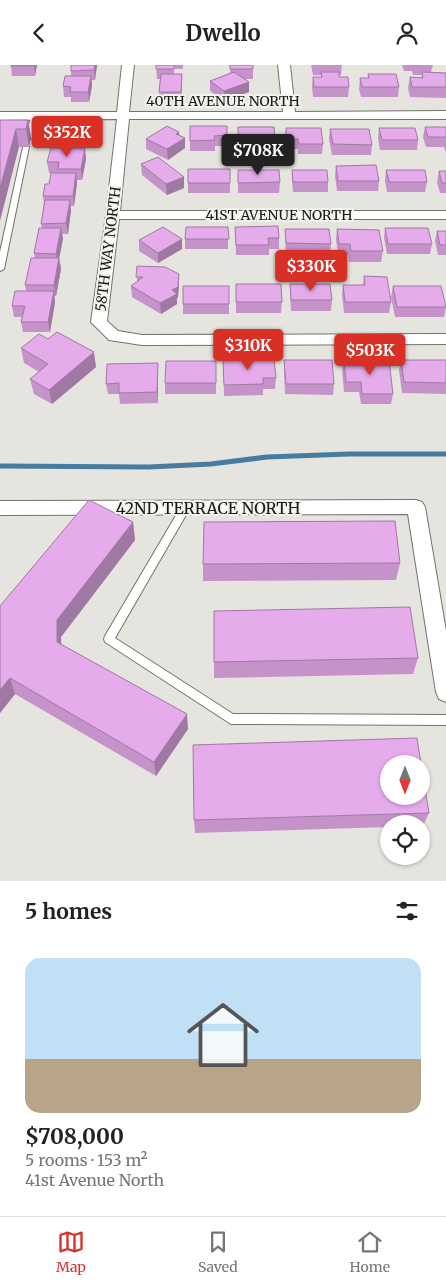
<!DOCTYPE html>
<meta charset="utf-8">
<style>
body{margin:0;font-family:Merriweather,serif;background:#f2f2f2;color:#222;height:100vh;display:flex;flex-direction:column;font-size:19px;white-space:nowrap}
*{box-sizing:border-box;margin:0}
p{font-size:16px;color:#767676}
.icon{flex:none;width:28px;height:28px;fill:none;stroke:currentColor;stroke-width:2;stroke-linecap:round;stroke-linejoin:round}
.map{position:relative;height:816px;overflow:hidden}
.details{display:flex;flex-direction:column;background:#fff;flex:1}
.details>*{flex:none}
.needle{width:32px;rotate:180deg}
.buttons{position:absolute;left:380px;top:690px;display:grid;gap:10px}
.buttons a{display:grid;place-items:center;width:50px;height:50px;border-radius:50%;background:#fff;box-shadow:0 1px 4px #0004;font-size:25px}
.price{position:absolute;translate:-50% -42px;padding:0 11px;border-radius:5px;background:#d93025;color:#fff;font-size:16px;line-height:32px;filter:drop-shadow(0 1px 2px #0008)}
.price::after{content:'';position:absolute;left:50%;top:30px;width:15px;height:11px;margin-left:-8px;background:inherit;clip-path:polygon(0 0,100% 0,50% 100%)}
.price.on{background:#222;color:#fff}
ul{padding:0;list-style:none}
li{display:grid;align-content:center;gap:10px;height:265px;padding:0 25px}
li+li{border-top:1px solid #e0e0e0}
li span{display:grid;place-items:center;height:155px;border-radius:15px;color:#555}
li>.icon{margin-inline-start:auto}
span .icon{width:90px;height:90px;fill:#fffc;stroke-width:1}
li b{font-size:21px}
h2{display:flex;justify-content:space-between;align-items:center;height:60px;padding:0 25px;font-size:21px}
header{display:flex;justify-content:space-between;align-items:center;height:65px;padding:0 25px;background:#fff;font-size:22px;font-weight:700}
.tab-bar{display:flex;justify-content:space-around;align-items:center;height:70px;border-top:1px solid #e0e0e0;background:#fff;font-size:14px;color:#767676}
.tab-bar a{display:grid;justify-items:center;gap:2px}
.tab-bar .on{color:#d93025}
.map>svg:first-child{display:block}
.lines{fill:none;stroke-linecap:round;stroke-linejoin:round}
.stream{stroke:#457c9f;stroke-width:5}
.lane-casing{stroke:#74726e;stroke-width:2}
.street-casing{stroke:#74726e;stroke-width:2}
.lane{fill:#fff;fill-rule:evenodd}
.street{fill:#fff;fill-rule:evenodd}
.wall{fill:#c593ca}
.shaded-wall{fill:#a078a4}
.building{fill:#e5abeb;stroke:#a078a4}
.labels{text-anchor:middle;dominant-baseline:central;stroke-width:4;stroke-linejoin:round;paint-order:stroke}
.far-street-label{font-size:14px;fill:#191917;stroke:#f3f2ec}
.street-label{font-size:16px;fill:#191917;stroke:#f3f2ec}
</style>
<header><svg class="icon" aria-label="back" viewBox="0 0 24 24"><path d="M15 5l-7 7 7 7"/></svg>Dwello<svg class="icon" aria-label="person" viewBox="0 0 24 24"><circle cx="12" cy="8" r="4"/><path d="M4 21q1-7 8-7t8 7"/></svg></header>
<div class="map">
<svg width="446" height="816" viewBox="0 0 446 816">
<rect width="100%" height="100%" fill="#e6e4df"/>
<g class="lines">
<path class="stream" d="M0,401L149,402L211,399L267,392L349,389H446"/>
<g class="lane-casing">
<path id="lane" d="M34,49L37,51L32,73L29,75L26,73L31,51Z
M26,80L29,82L4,204L0,206V187L23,82Z
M185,439L188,440L190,443L115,573L233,649L446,650V660L231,659L105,577L104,574L105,571L182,440Z"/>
</g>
<g class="street-casing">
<path id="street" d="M122,0H134L129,47H283L278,0H290L295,47L446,46V54H129L120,146H446V154H119L107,256L118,266L142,270L446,269V279L142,280L109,275L91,257L106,150L117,54L0,55V47H117Z
M416,435L422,437L425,442L446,566V637L439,634L436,627L408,449L0,450V436Z"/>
</g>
<use href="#lane" class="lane"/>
<use href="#street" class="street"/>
</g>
<path class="wall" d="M37,0L35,11H12L11,1Z
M97,0L95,15H92V21L89,37H71V32H64L63,21L71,11V6Z
M156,0H183V4H174V9H182L181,37H160L159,27L160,14H157Z
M230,0H253V14H245L249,27L224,36L210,26V16L230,8Z
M311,0H342L341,10H339V12L349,22L348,32H313L312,22L313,12H321V10H313Z
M402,0H433L431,7L446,8V33L410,32L408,23L410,12L421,13L422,10H413L412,6H404Z
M368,9L399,22L398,32H361L359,24L360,13H368Z
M0,55H28L31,73L29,82H19Z
M227,61V81H215V86H190V76Z
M238,62L275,73L274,83H238Z
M425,62H446V88L444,82H426L423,72Z
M286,63L323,79L322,89H298V84H286L285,74Z
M379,63L418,75L417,85H380L378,73Z
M330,64L372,80L371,90H332L329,74Z
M179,67V70L185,73V83L168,95L146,84V74Z
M86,70L84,83L86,94L82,115H77V118L74,141H71V145L68,169H62L63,174L59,193L61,204L56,231H54L55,237L50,267H23L21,257L22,252H14L12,241L26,226L25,220L35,193L34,188L42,163L41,159L44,138L43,131L49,119L58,108H49L47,97L55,83L53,74Z
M141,99L184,123L167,130L142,110Z
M336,101L379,116L378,126H337L335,111Z
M230,104V128H188V118Z
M238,105L280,117L279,128H238Z
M292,105L328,117V127H293L292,116Z
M386,105L427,117L425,127H387L385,116Z
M439,106H446V128H440L437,117Z
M228,162V184H185V174Z
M235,162L279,173V184H269V190H236Z
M385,163L432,179L430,189H387L384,173Z
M285,164L331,179L330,189H286L285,175Z
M337,164L383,186L381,197H349L348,190L338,189L336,175Z
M437,166H446V190H438L435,176Z
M182,174V184L158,198L139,186V175Z
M137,201L179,220L178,232L177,233V239L161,249L132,232L131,221L137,217Z
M364,211L391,237L389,248H344L342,230L343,220H363Z
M236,219L282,237L281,248H236Z
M290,219L332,235L331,246H291L290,229Z
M229,221V249H183V239Z
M393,221L446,242L444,252H395L391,232Z
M21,283L96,302L52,339L34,329L30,314L39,307L24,298Z
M223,295L276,313L275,324H263V330L224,331Z
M284,295L334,319L333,330L285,329L284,305Z
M344,295L393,329L391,339H361L359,327H344L342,305Z
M401,295H446V329L402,328L399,305Z
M216,296V329H165V318Z
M158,308V338L120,339L119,329H108L106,319Z
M133,457L135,475L61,572V579L188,664L156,711L15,629L0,648V541Z
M400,498L396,515L203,516V499Z
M214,546L418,593L413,609L214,613Z
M429,748L423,761H421V759H389V762L195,768L194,755Z"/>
<path class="shaded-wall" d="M34,0H37L35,11L34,1Z
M95,0H97L95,15L94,5Z
M182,9V19L181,37V27Z
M91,11L92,21L89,37L88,27Z
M249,17V27L224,36V26Z
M28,55L31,73L29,82L26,64Z
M85,60L86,70L84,84L83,74Z
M16,64L19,82L0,156V123Z
M179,67L180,76L185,73V83L168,95L167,84L176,69Z
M85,83L86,94L82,115L81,104Z
M76,108L77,118L74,141L73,131Z
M184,112V123L167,130L166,119Z
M70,135L71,145L68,169L66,158Z
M61,163L63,174L58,199L56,189Z
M182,174V184L158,198V188Z
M59,193L61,204L56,231L54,220Z
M179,209V220L178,232L177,233V239L161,249L160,238L172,225Z
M54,226L55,237L50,267L48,257Z
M94,287L96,302L52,339L49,325Z
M158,298V338L157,327Z
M133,457L135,475L61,572L62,593L57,577V555Z
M10,613L15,629L0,648V625Z
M187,649L188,664L156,711L154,697Z"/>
<path class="building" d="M11,0H34V1H11Z
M71,0H95L94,5L71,6Z
M156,0H174V4H156Z
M230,0H253V4H230Z
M234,7L249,17L224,26L210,16Z
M321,7H339V12H348L349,22H314L313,12H322Z
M422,7L446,8V22H412L410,12L423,13Z
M161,9H182L181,27H159Z
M368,9H396L399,22H362L360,13H369Z
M65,11H91L88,27H70L71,22L63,21Z
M0,55H28L26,64H16L0,123Z
M65,60H85L83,74H53L54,67H64Z
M167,61L179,67L176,69L185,73L167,84L146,74Z
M190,61H227V70L214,71L215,75L190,76Z
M238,62H274L275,73H238Z
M425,62H446V72H428Z
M286,63H321L323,79H299L298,74H286Z
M379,63H415L418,75H382Z
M330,64H369L372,80L333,79Z
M51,83H85L81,104H58L59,97H47Z
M158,92L184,112L166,119L141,99Z
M376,100L379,116H338L336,101Z
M188,104H230V118H188Z
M238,105H279L280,117L238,118Z
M292,105H327L328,117H293Z
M386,105H425L427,117H389Z
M439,106H446V118H442Z
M51,108H76L73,131H43L45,119H49Z
M45,135H70L66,158L41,159Z
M278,161L279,173H268L269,180H236L235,162Z
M163,162L182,174L158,188L139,175Z
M186,162H228L229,174H185Z
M39,163H61L56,189L34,188Z
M385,163H428L432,179H388Z
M285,164H329L331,179L286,178Z
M337,164L379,165L383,186H351L350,179H339Z
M437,166H446V180H440Z
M31,193H59L54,220H25Z
M137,201L165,202L179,209L178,222L172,225L177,229L160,238L131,221L143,212H136Z
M364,211L387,212L391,237H345L343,220H365Z
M236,219H281L282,237H236Z
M290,219H330L332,235H291Z
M183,221H229V239H183Z
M393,221H441L446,242H397Z
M15,226H54L48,257H21L25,241H12Z
M57,267L94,287L49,325L30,314L48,299L21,283L39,269L48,274Z
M274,294L276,313H263V319L224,320L223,295Z
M284,295H332L334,319H286Z
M344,295H389L393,329H362L361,317H346Z
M401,295H446V318L404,317Z
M166,296H216V318H165Z
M158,298L157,327L119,328V318L106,319L107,299Z
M89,435L133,457L57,555V577L187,649L154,697L10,613L0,625V541Z
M395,456L400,498L203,499L204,457Z
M410,542L418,593L214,597V546Z
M417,673L421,699H389V731H421V700L429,748L194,755L193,680Z"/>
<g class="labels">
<g class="far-street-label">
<text x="223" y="36">40TH AVENUE NORTH</text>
<text x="279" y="150">41ST AVENUE NORTH</text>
<text transform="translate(108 184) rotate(-83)">58TH WAY NORTH</text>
</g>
<g class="street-label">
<text x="208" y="443">42ND TERRACE NORTH</text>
</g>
</g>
</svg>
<div class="buttons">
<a><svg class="needle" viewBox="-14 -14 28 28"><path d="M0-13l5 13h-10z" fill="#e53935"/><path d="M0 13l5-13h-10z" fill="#767676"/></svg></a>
<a><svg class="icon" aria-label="locate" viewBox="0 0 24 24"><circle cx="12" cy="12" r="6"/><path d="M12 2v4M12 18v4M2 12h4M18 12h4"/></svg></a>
</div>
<b class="price" style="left:67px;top:93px">$352K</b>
<b class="price on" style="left:258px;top:111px">$708K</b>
<b class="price" style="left:311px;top:227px">$330K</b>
<b class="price" style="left:248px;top:306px">$310K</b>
<b class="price" style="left:370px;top:311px">$503K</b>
</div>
<section class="details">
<h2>5 homes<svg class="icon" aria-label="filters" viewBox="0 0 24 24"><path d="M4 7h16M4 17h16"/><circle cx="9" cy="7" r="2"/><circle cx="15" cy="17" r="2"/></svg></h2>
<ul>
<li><span style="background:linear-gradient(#bfe0f5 65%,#b9a48a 0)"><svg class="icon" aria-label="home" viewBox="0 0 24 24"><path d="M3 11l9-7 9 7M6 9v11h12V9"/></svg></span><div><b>$708,000</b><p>5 rooms · 153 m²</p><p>41st Avenue North</p></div></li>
</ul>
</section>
<nav class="tab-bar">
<a class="on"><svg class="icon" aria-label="map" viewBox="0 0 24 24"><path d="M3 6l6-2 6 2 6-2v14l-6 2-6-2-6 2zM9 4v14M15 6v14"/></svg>Map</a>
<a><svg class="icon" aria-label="saved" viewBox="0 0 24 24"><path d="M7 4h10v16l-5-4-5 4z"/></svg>Saved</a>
<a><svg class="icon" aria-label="home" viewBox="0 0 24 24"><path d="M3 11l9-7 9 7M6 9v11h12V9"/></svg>Home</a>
</nav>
